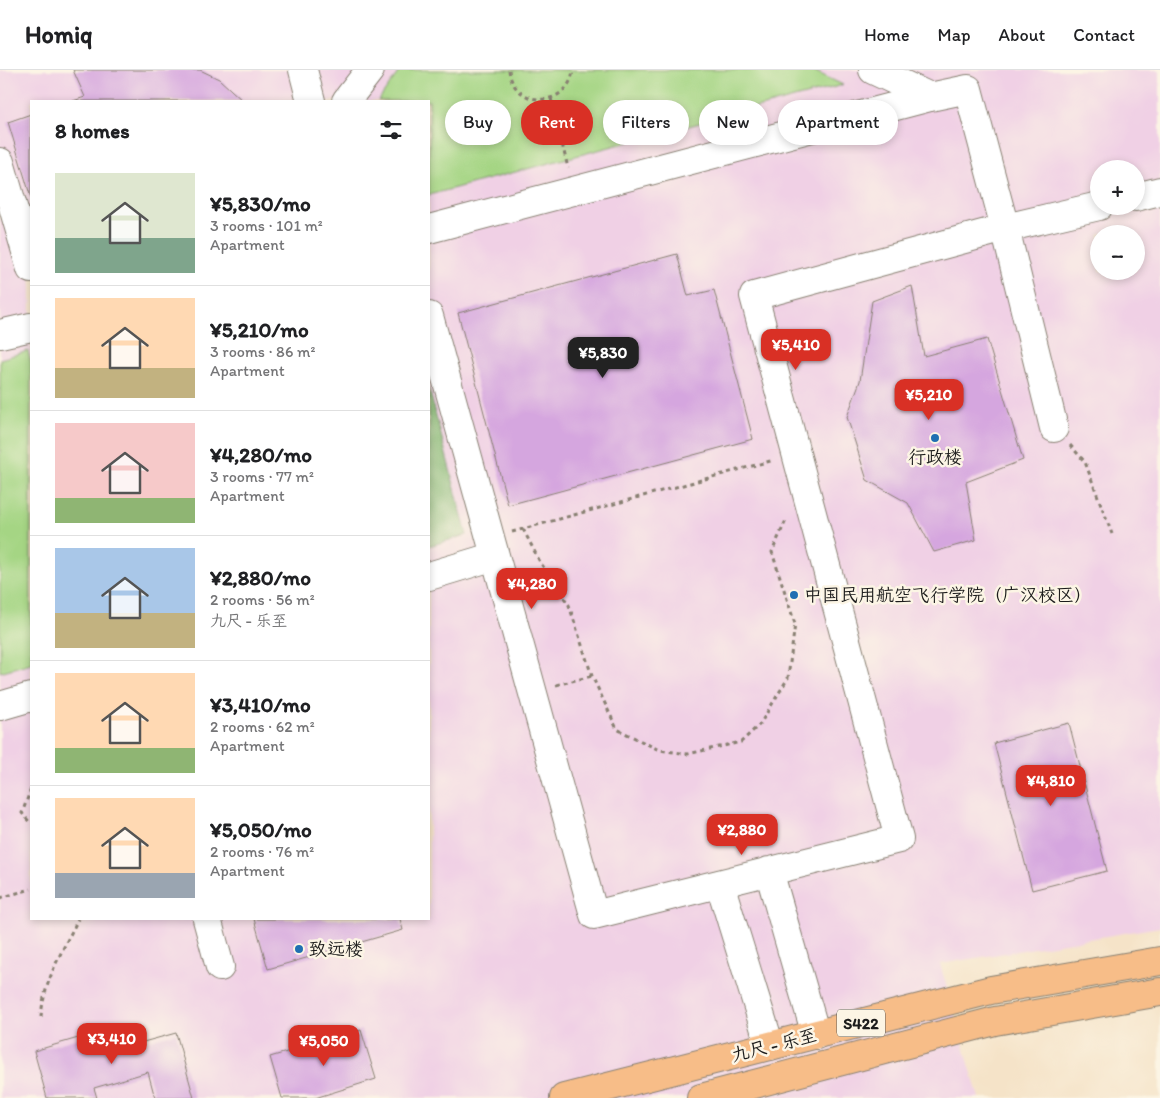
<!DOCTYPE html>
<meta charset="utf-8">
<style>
body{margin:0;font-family:Itim,"LXGW WenKai TC",sans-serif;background:#f2f2f2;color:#202124;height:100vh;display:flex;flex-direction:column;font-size:19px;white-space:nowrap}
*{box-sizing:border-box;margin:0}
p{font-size:16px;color:#757577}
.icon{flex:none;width:28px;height:28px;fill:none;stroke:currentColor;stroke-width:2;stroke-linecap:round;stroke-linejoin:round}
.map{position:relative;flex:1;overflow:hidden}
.side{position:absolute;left:30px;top:30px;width:400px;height:820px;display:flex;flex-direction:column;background:#fff;border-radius:0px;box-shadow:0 2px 8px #0003}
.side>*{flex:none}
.guide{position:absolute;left:445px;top:30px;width:475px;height:45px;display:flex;gap:10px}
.fabs{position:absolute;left:1090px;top:90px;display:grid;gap:10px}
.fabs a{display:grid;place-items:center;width:55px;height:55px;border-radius:50%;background:#fff;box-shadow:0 2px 8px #0003;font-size:25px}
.price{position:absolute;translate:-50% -42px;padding:0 11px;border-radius:10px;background:#d93025;color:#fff;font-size:16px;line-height:32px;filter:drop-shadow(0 1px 2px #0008)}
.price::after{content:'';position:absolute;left:50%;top:30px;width:15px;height:11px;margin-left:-8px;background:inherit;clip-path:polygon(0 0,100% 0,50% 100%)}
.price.on{background:#222;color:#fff}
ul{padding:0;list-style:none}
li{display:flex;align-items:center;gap:15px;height:125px;padding:0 25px}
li+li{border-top:1px solid #e0e0e0}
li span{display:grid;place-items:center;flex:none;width:140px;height:100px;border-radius:0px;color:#555}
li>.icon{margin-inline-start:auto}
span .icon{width:60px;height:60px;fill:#fffc;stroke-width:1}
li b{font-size:21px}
h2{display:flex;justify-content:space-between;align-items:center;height:60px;padding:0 25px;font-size:21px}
.pill{padding:0 18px;border-radius:22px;background:#fff;box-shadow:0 2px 8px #0003;font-size:18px;line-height:45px}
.pill.on{background:#d93025;color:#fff}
header{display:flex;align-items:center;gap:30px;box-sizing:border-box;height:70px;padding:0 25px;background:#fff;border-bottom:1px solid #e0e0e0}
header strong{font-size:24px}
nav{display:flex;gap:28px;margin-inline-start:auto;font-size:18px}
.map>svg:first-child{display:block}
.built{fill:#f0d0e5;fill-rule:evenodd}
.green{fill:#a5d584;stroke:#607850}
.forest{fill:#84b672;stroke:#506947}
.building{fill:#d5a6df}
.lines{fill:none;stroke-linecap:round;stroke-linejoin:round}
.minor-casing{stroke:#888072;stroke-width:30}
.major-casing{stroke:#888072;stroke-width:30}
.path{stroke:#888072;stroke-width:3;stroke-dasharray:4 4;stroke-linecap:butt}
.minor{stroke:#fff;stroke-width:28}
.major{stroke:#f7bd88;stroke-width:28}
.poi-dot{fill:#1f6fb2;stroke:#fcf5e5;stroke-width:2}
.labels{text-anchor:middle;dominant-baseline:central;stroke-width:5;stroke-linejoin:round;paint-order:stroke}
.shield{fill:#fcf5e5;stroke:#5f5d58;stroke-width:1}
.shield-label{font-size:16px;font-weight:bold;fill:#1c1c1c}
.poi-label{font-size:18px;fill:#1c1c1c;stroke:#fcf5e5;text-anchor:start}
.street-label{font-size:18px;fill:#1c1c1c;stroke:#fcf5e5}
</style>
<header>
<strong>Homiq</strong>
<nav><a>Home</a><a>Map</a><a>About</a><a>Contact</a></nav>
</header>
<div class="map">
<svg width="1160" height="1028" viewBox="0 0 1160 1028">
<rect width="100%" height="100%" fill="#fcf5e5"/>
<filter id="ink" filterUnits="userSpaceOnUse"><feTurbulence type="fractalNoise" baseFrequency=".02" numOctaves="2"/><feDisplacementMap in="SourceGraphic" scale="10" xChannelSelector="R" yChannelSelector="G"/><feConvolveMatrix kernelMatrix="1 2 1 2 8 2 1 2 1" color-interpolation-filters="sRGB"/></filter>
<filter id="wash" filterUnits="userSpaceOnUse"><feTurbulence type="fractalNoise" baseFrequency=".0096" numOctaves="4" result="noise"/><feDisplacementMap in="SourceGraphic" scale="20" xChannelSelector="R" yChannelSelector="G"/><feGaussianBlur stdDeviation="1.12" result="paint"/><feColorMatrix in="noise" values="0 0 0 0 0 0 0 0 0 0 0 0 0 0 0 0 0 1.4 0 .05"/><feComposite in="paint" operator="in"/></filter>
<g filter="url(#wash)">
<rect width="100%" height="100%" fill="#f5e3c8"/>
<path class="built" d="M0,0H1160V857L940,894L979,1028H0ZM31,31H429V849H31ZM1099,99H1136V136H1099ZM1099,164H1136V201H1099Z"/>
<path class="green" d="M400,0H812L843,15L429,125V31H378Z
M28,281L31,293V593L0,602V289Z"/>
<path class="forest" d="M429,318L467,465L429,476Z"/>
<g id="blocks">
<path class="building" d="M73,0H200L219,9L243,31H73L85,27Z
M31,44V128L8,52Z
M677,184L688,226L714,220L753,369L508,435L458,243Z
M912,216L924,286L987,269L1023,390L966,412L976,470L934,482L908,433L867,410L847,347L860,311L872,231Z
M1069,653L1107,801L1032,820L994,673Z
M254,849H400L403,860L268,899Z
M119,956L125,977L176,963L194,1028H155L148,1002L94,1018L97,1028H47L34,981Z
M361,960L376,1009L315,1028H282L270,987Z"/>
</g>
</g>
<g filter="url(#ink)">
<use href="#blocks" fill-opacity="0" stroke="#888072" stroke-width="1"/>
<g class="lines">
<g class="minor-casing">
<path id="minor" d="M303,0L311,31
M873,0L930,27
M346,31L370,0
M0,92L31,199
M1136,127L1160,121
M429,159L930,27L968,19L1005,158L754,226L899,769L594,845L429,246
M0,264L31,257
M1054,358L1005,158L1099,136
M429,506L495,486
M0,636L31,627
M769,801L816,965
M720,814L770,976
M207,849L220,897"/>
</g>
<g class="major-casing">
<path id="major" d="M564,1028L991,920L1160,891
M701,1028L995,951L1160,922"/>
</g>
<path class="path" d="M509,0C513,39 569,39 573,0
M551,28L568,98
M1070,375L1085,392L1112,464
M523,459L540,492L569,535L592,606L617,659L659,680L688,684L741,672L760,654L788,608L795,554L772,482L787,448
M512,462L774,390
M556,615L592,606
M31,719L22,743L31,754
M0,828L31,819
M41,947C44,910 62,882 78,849"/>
<use href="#minor" class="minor"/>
<use href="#major" class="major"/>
</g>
</g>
<g class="poi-dot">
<circle cx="935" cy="368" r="5"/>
<circle cx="794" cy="525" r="5"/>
<circle cx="299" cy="879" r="5"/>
</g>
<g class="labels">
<rect class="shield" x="837" y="939.5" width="48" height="27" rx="4"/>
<g class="shield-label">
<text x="861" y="953">S422</text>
</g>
<g class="poi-label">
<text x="935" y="387" text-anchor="middle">行政楼</text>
<text x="804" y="525">中国民用航空飞行学院（广汉校区）</text>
<text x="309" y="879">致远楼</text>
</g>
<g class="street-label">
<text transform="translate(774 975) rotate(-14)">九尺 - 乐至</text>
</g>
</g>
</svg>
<div class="fabs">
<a>+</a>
<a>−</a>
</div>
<b class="price" style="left:796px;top:301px">¥5,410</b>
<b class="price on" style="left:603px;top:309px">¥5,830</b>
<b class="price" style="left:929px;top:351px">¥5,210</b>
<b class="price" style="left:532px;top:540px">¥4,280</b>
<b class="price" style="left:1051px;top:737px">¥4,810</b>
<b class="price" style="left:742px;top:786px">¥2,880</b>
<b class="price" style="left:112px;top:995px">¥3,410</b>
<b class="price" style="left:324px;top:997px">¥5,050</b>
<div class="guide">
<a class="pill">Buy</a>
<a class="pill on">Rent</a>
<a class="pill">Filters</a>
<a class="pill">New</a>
<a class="pill">Apartment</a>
</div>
<section class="side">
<h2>8 homes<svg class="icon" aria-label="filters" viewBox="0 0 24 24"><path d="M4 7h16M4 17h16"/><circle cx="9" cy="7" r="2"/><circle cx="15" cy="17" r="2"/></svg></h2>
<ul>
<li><span style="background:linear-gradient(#dfe7d0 65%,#7fa58c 0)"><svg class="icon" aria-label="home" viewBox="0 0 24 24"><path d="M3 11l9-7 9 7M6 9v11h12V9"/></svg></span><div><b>¥5,830/mo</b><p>3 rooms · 101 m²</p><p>Apartment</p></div></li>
<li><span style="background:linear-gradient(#ffd9b3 70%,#c2b280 0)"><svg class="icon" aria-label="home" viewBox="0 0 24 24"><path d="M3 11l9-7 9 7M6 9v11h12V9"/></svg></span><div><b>¥5,210/mo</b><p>3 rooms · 86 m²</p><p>Apartment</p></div></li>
<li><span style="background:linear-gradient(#f6c9c9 75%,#8fb573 0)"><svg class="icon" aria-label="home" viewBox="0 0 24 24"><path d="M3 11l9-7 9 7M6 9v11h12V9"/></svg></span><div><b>¥4,280/mo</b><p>3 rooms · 77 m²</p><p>Apartment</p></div></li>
<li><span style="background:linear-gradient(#a9c7e8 65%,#c2b280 0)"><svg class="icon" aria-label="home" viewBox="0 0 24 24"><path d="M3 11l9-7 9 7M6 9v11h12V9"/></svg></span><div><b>¥2,880/mo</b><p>2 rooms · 56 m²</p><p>九尺 - 乐至</p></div></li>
<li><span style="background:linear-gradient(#ffd9b3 75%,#8fb573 0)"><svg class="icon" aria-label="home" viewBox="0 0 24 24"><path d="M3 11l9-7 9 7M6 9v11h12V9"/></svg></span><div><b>¥3,410/mo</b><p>2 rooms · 62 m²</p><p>Apartment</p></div></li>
<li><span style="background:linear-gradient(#ffd9b3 75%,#9aa5b1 0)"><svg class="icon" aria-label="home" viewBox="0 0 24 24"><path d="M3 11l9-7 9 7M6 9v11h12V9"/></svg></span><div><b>¥5,050/mo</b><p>2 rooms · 76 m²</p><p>Apartment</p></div></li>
</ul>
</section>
</div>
